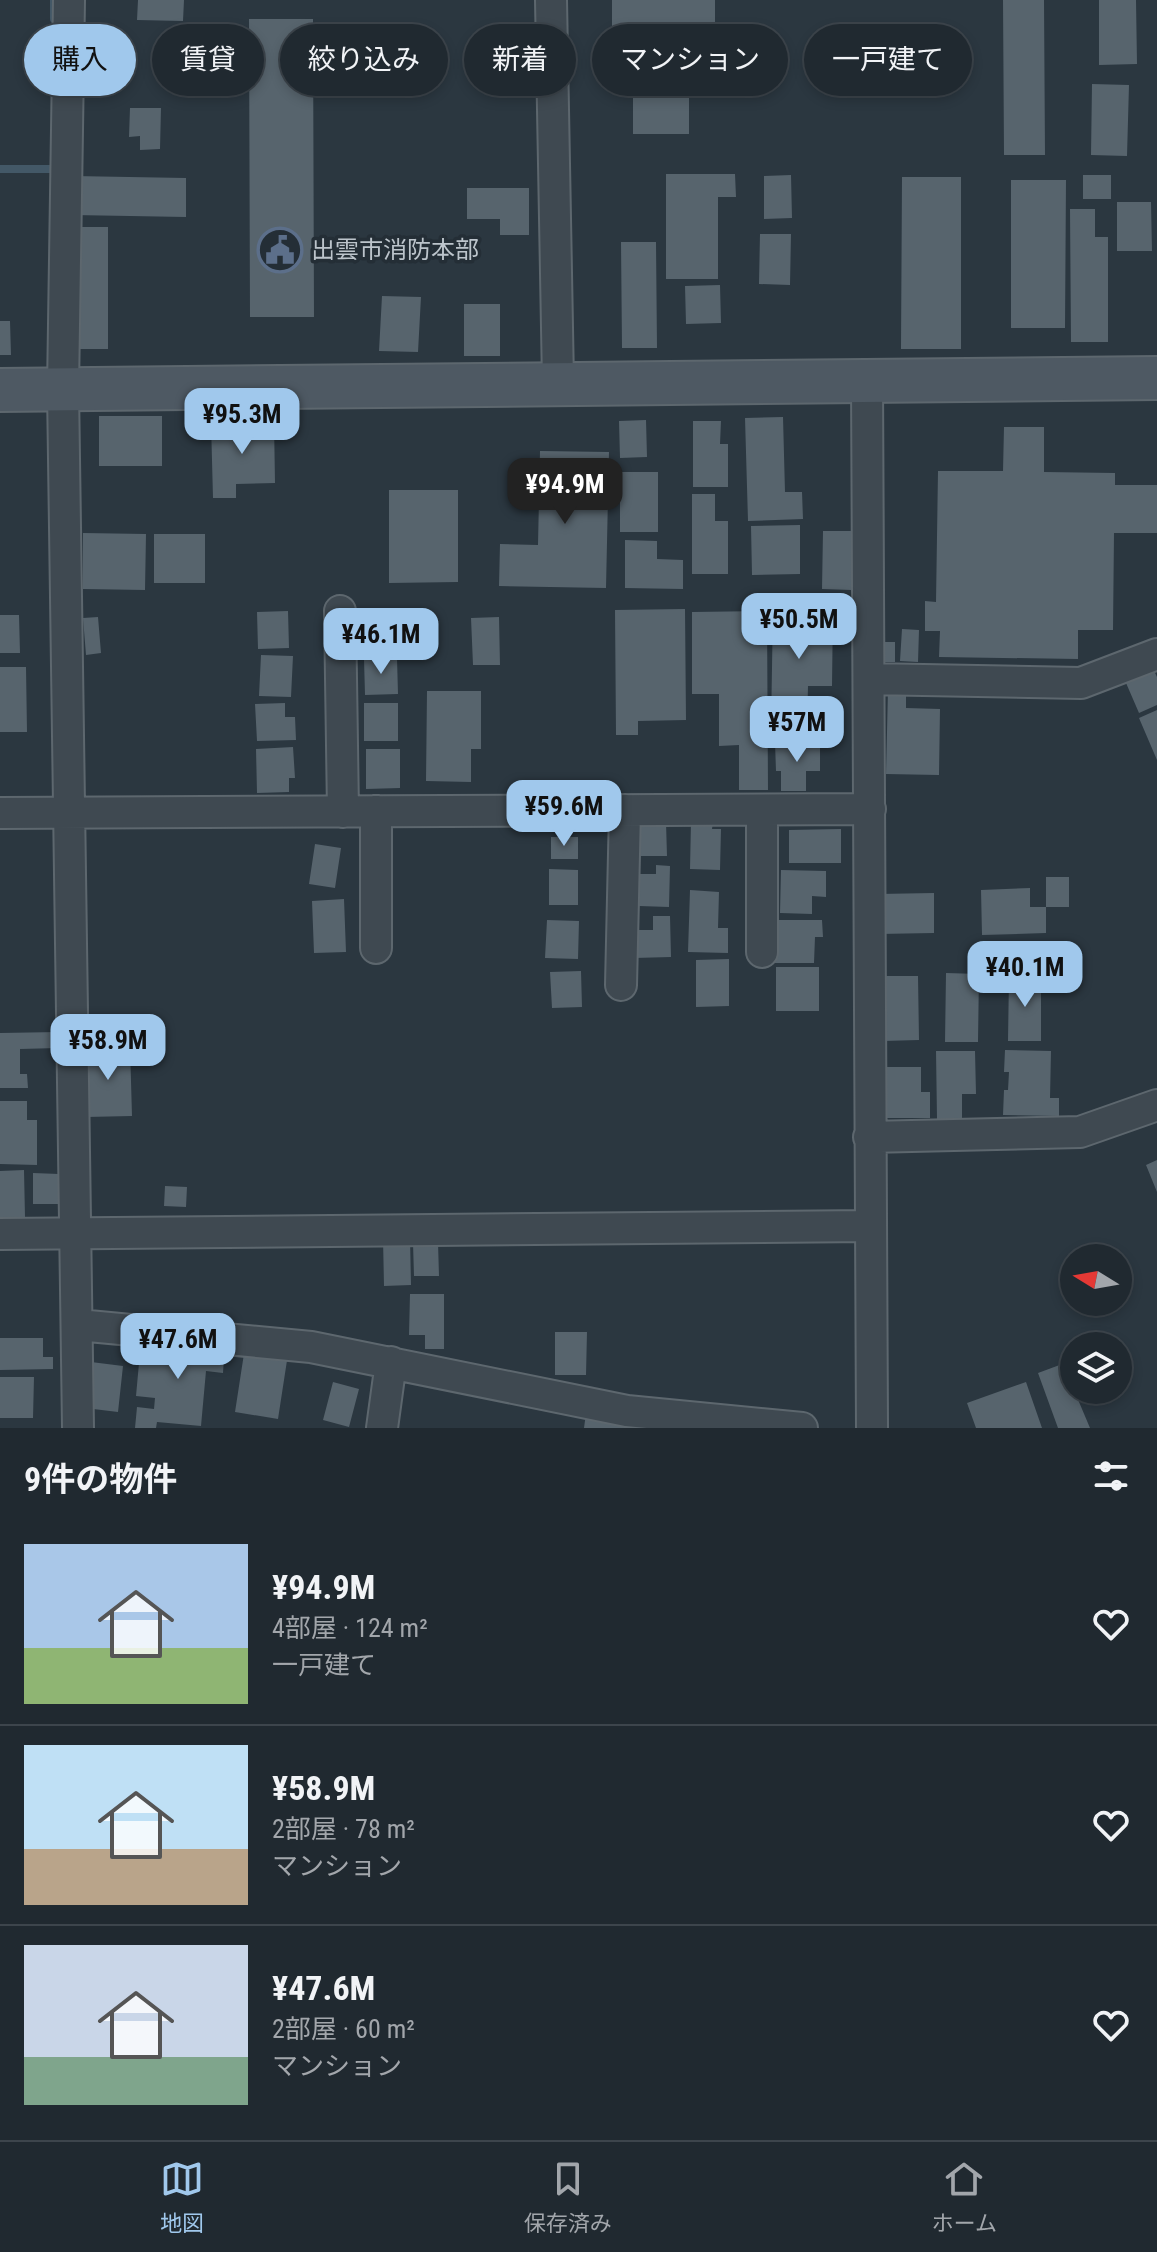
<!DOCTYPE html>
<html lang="ja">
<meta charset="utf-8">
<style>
body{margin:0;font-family:"Roboto Condensed","Noto Sans JP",sans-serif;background:#283138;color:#f1f3f6;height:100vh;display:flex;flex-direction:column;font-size:30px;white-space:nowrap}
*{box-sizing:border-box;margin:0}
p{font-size:26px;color:#a2a6ab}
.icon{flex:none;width:44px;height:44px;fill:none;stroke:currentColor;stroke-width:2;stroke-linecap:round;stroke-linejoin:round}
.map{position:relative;height:1428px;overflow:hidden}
.drawer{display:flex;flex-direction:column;background:#202930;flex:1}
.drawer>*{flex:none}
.top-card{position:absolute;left:24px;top:24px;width:1110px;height:72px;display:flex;gap:16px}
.needle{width:52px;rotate:281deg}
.buttons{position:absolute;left:1060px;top:1244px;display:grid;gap:16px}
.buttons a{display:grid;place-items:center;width:72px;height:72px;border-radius:50%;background:#202930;box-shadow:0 4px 12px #0003,0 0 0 2px #3d454c;font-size:40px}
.price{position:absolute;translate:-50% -68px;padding:0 18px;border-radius:16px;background:#a0c8ec;color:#111;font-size:26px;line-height:52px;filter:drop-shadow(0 2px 4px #0008)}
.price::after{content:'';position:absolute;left:50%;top:48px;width:24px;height:18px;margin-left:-12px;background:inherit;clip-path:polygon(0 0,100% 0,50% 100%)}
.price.on{background:#222;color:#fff}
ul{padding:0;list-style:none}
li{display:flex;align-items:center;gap:24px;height:200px;padding:0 24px}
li+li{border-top:2px solid #3d454c}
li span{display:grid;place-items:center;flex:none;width:224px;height:160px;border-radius:0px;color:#555}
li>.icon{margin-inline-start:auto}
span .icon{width:96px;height:96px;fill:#fffc;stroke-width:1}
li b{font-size:34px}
h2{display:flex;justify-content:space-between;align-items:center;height:96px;padding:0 24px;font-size:34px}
.pill{padding:0 28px;border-radius:36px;background:#202930;box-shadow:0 4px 12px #0003,0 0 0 2px #3d454c;font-size:28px;line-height:72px}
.pill.on{background:#a0c8ec;color:#111}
.dock{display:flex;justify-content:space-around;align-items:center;height:112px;border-top:2px solid #3d454c;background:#202930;font-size:22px;color:#a2a6ab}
.dock a{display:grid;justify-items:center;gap:4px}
.dock .on{color:#a0c8ec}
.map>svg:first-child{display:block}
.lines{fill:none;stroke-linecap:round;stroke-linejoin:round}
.stream{stroke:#435867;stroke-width:8}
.building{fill:#57646d}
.street-casing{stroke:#5d676e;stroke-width:34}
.secondary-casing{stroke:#5d676e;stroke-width:46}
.street{stroke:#3f4951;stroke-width:30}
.secondary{stroke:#4e5963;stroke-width:42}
.labels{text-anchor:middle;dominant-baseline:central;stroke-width:7;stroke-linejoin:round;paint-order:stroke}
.poi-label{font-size:24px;fill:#bcc4cb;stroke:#242e36;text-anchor:start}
</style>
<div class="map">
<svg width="1157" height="1428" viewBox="0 0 1157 1428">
<rect width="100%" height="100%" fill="#2b3740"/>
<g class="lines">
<path class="stream" d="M54,0V19
M0,169H54V161"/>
</g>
<path class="building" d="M138,0H184L183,21L137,20Z
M612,0H715V36H689V134H633V35L612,36Z
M1003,0H1044L1045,155H1004Z
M1099,0H1136L1137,64L1099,65Z
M249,19H313L314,317H250Z
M1092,84L1129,85L1127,156L1091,155Z
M130,108H161L160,149L140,150V136L129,137Z
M666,174H735L736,197H718V279H666Z
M791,175L792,218L764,219V176Z
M1083,175H1111V199H1083Z
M73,176L186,178V217L73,215Z
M902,177H961V349H901Z
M1011,180H1066L1065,328H1011Z
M467,188H529V235H500V219H467Z
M1117,202H1151L1152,251H1117Z
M1070,209H1095V237H1108V342H1071Z
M71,227H108V349H71Z
M760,234H791L790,285L759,284Z
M621,242H656L657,348H622Z
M720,285L721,323L686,324L685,286Z
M382,296L421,297L418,352L379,351Z
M464,304H500V356H464Z
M0,321H10L11,355H0Z
M99,416H162V466H99Z
M783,417L785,492H802L803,519L748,521L745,418Z
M646,420L647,457L620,458L619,421Z
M274,421L275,483L236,484V498H213L211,423Z
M693,421H721L720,444H728V487H693Z
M1004,427H1044V472L1115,473V485H1157V533H1114L1113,630H1078V659L939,657L940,631H925V601L936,602L938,471H1003Z
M540,451L609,452L606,588L499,586L500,544L538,545Z
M620,472H658V532H620Z
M389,490H458V582L389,583Z
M692,494H715V521H728V574H692Z
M800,525V574L752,575L751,526Z
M823,531H852L851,590L822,589Z
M83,533L146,534L145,590L83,589Z
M154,534H205V583H154Z
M625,540L657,541V559L683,560V589L625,588Z
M773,607L833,608L832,686H808L807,728L771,727Z
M363,608H395V650H363Z
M685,609L686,720L638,721V735H616L615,610Z
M288,611L289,648L258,649L257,612Z
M767,611L768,790H739V745L719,746V694H692V612Z
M0,615H19L20,653H0Z
M98,617L101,653L86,655L83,618Z
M499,617L500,665H473L471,618Z
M902,629L919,630L918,662L900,661Z
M881,642H895V662H881Z
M261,655L293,656L291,697L259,696Z
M397,658L398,694L365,695L364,659Z
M1151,664L1157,677V705L1139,713L1123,676Z
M0,667H26L27,732H0Z
M888,689H906V708L940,709L939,775L886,774Z
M427,691H481V749H471V782L426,781Z
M285,703V717H295L296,740L257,741L255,704Z
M364,703H398V741H364Z
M1157,710V760L1139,718Z
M775,743H820V771H806V791H781V771H776Z
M293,747L295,778H289V792L257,793L256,749Z
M366,749H400V788L366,789Z
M691,821L713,822L712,829H721L720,870L690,869Z
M634,822H666L667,856H634Z
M841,829V863H789V830Z
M551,837H578V859H551Z
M315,844L341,848L335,888L309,884Z
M656,865L670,866L669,907L639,906L640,874H656Z
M549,869L578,870V905H549Z
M781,870L826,871V897L812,896V914L780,913Z
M1046,877H1069V907H1046Z
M1030,888V907H1046V933L982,935L981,890Z
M690,890L719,892L718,928H728V953L688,952Z
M934,893V933L878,934V894Z
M344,899L346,952L314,953L312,901Z
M653,916H670L671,957L634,958L633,930H653Z
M547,920L579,921L578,959L545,958Z
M771,920H822L823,937H815L814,963H770Z
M729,959V1006L696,1007V960Z
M776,967H819V1011H776Z
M581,971L582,1007L552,1008L550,972Z
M946,973L979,974L978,1042H945Z
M883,976H918L919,1040L883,1041Z
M1009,976H1041V1041H1008Z
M58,1032V1048L20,1049V1074H27L28,1088H0V1033Z
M130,1046L132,1116L86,1117L85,1047Z
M1005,1050L1051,1051L1050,1098H1059V1116L1003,1115L1004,1090H1008L1009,1072H1004Z
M936,1051H975L976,1094H962V1119H937Z
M885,1067H921V1092H930V1118H885Z
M0,1101H27V1120H37V1165L0,1164Z
M1157,1160V1192L1146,1165Z
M24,1170L25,1217L0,1218V1171Z
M33,1173L59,1174V1204H33Z
M165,1186L187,1187L186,1207L164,1206Z
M410,1237L411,1285L384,1286L383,1238Z
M438,1242L439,1276H414L413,1243Z
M410,1294H444V1349H425V1335H409Z
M555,1332H587L586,1375H555Z
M160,1336L225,1343L223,1373L206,1371L201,1426L157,1422L156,1428H135L137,1407L154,1409L155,1398L136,1396L139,1363L157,1364Z
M0,1338H43V1357H53V1369L0,1370Z
M245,1347L288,1354L278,1419L235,1412Z
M91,1362L123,1366L118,1412L85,1408Z
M1065,1363L1074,1390L1090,1428H1058L1038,1373Z
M0,1377H34L33,1418H0Z
M333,1382L359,1389L349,1427L323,1420Z
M1026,1382L1042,1428H976L967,1403Z
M1100,1390H1117L1120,1397L1104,1402Z
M586,1413L626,1418L624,1428H584Z"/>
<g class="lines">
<g class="street-casing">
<path id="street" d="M69,0L63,389L78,1428
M551,0L558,382
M867,380L872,1428
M340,611L343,812
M869,679L1081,683L1157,654
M762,810V952
M376,811V948
M0,813L870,809
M621,985L625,810
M869,1137L1080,1132L1157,1105
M0,1234L869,1226
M78,1325L311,1347L627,1411L802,1428
M382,1428L391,1362"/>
</g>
<g class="secondary-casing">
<path id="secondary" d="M0,390L1157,378"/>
</g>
<use href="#street" class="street"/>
<use href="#secondary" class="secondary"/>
</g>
<defs>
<g id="civic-ring" transform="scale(2.3)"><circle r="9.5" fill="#242e36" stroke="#5c6f8a" stroke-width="1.5"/><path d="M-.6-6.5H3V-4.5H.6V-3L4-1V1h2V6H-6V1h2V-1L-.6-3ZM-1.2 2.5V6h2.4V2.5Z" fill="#5c6f8a"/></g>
</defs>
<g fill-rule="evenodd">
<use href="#civic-ring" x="280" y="250"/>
</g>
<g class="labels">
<g class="poi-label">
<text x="311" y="250">出雲市消防本部</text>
</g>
</g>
</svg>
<div class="buttons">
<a><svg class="needle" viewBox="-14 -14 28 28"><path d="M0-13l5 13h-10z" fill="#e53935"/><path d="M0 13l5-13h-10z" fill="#a2a6ab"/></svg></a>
<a><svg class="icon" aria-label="layers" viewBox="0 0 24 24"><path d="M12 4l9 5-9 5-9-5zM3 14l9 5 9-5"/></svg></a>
</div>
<b class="price" style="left:242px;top:456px">¥95.3M</b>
<b class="price on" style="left:565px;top:526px">¥94.9M</b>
<b class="price" style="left:799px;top:661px">¥50.5M</b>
<b class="price" style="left:381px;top:676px">¥46.1M</b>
<b class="price" style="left:797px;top:764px">¥57M</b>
<b class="price" style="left:564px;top:848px">¥59.6M</b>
<b class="price" style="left:1025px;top:1009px">¥40.1M</b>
<b class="price" style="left:108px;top:1082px">¥58.9M</b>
<b class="price" style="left:178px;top:1381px">¥47.6M</b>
<div class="top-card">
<a class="pill on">購入</a>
<a class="pill">賃貸</a>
<a class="pill">絞り込み</a>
<a class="pill">新着</a>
<a class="pill">マンション</a>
<a class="pill">一戸建て</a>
</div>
</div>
<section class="drawer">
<h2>9件の物件<svg class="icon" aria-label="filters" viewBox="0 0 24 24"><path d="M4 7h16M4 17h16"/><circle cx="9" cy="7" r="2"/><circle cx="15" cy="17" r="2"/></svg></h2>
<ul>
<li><span style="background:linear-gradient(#a9c7e8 65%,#8fb573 0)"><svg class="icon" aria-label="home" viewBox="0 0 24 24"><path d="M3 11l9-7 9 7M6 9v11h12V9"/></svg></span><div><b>¥94.9M</b><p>4部屋 · 124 m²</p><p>一戸建て</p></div><svg class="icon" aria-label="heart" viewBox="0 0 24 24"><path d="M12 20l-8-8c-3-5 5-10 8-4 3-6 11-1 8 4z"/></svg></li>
<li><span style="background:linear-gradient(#bfe0f5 65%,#b9a48a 0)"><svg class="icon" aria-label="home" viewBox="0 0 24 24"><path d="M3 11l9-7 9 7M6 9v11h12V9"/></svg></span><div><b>¥58.9M</b><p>2部屋 · 78 m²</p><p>マンション</p></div><svg class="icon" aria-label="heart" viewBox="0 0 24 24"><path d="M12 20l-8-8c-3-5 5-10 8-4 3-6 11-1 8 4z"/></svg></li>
<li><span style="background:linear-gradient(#c9d6e8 70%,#7fa58c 0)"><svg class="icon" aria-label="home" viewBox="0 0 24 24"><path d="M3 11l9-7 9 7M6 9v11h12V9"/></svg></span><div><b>¥47.6M</b><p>2部屋 · 60 m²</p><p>マンション</p></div><svg class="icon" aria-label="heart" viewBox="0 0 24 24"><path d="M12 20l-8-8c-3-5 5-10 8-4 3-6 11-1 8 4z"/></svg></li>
</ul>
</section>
<nav class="dock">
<a class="on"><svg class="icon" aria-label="map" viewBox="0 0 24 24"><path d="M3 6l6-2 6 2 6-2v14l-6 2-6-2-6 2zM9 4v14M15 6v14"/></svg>地図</a>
<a><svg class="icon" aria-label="saved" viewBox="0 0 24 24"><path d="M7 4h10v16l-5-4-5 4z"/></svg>保存済み</a>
<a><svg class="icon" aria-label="home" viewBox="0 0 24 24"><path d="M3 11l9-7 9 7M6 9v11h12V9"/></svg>ホーム</a>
</nav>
